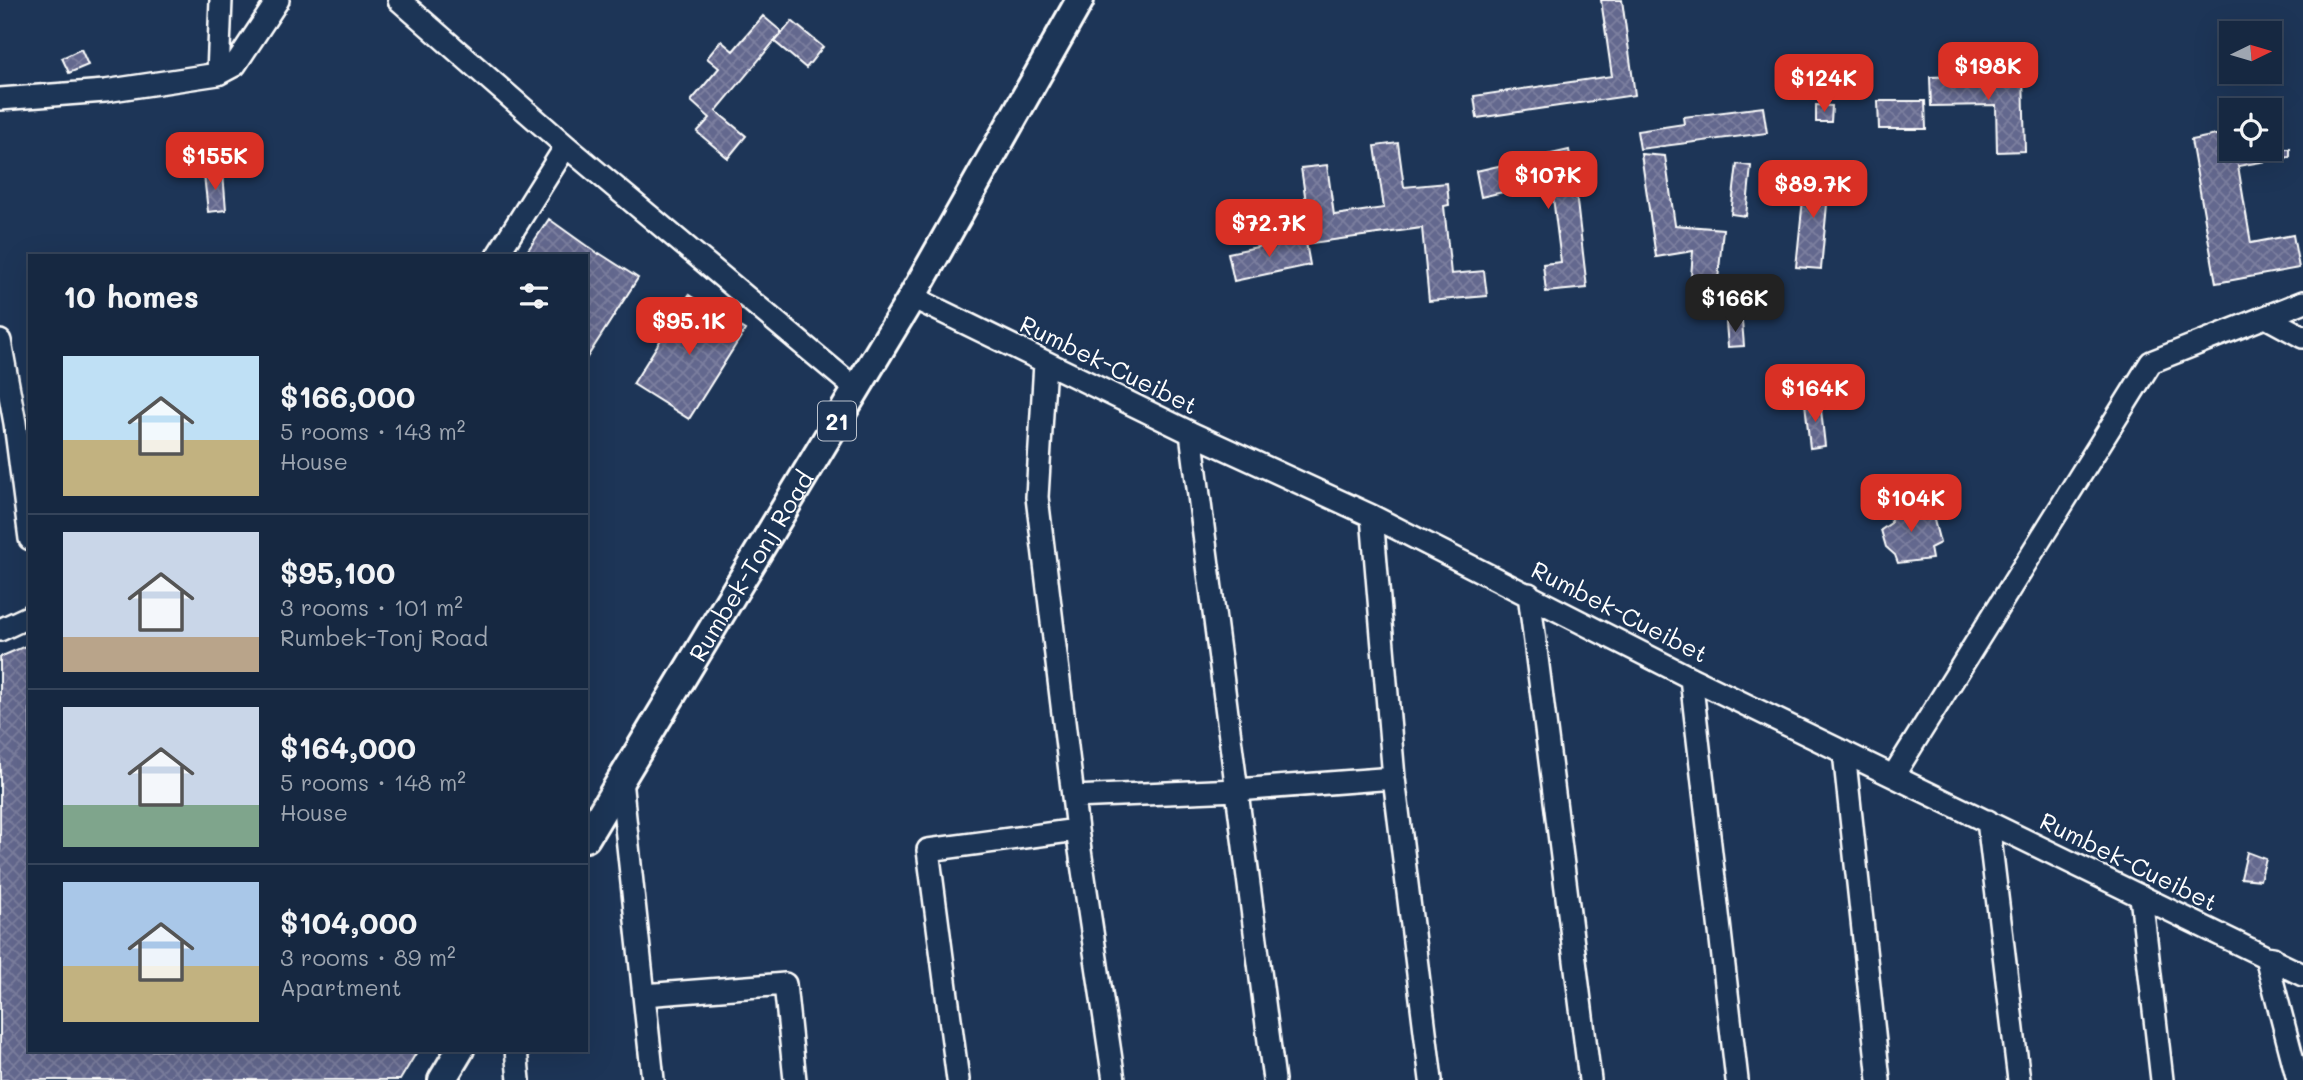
<!DOCTYPE html>
<meta charset="utf-8">
<style>
body{margin:0;font-family:Mali,sans-serif;background:#1f3048;color:#f1f3f6;height:100vh;display:flex;flex-direction:column;font-size:26px;white-space:nowrap}
*{box-sizing:border-box;margin:0}
p{font-size:23px;color:#9ea6b1}
.icon{flex:none;width:38px;height:38px;fill:none;stroke:currentColor;stroke-width:2;stroke-linecap:round;stroke-linejoin:round}
.map{position:relative;flex:1;overflow:hidden}
.panel{position:absolute;left:28px;top:254px;width:560px;height:798px;display:flex;flex-direction:column;background:#162841;border-radius:0px;box-shadow:0 7px 28px #0002,0 0 0 2px #35445a}
.panel>*{flex:none}
.needle{width:46px;rotate:85deg}
.tools{position:absolute;left:2219px;top:21px;display:grid;gap:14px}
.tools a{display:grid;place-items:center;width:63px;height:63px;border-radius:0px;background:#162841;box-shadow:0 7px 28px #0002,0 0 0 2px #35445a;font-size:35px}
.price{position:absolute;translate:-50% -60px;padding:0 16px;border-radius:14px;background:#d93025;color:#fff;font-size:23px;line-height:46px;filter:drop-shadow(0 2px 4px #0008)}
.price::after{content:'';position:absolute;left:50%;top:42px;width:21px;height:16px;margin-left:-10px;background:inherit;clip-path:polygon(0 0,100% 0,50% 100%)}
.price.current{background:#222;color:#fff}
ul{padding:0;list-style:none}
li{display:flex;align-items:center;gap:21px;height:175px;padding:0 35px}
li+li{border-top:2px solid #35445a}
li span{display:grid;place-items:center;flex:none;width:196px;height:140px;border-radius:0px;color:#555}
li>.icon{margin-inline-start:auto}
span .icon{width:84px;height:84px;fill:#fffc;stroke-width:1}
li b{font-size:30px}
h2{display:flex;justify-content:space-between;align-items:center;height:84px;padding:0 35px;font-size:30px}
.map>svg:first-child{display:block}
.building{fill:url(#building-cross-hatch);stroke:#fff;stroke-width:2}
.lines{fill:none;stroke-linecap:round;stroke-linejoin:round}
.minor-casing{stroke:#fff;stroke-width:26}
.major-casing{stroke:#fff;stroke-width:32}
.minor{stroke:#1d3557;stroke-width:21}
.major{stroke:#1d3557;stroke-width:26}
.labels{text-anchor:middle;dominant-baseline:central;stroke-width:5;stroke-linejoin:round;paint-order:stroke}
.shield{fill:#1d3557;stroke:#bbc2cd;stroke-width:2}
.shield-label{font-size:23px;font-weight:bold;fill:#fff}
.street-label{font-size:24px;fill:#fff;stroke:#1d3557}
</style>
<div class="map">
<svg width="2303" height="1080" viewBox="0 0 2303 1080">
<defs>
<pattern id="building-cross-hatch" width="8" height="8" patternUnits="userSpaceOnUse" patternTransform="scale(1.75)"><rect width="8" height="8" fill="#64688e"/><path d="M0 0l8 8M0 8l8-8" fill="none" stroke="#7b7f9f"/></pattern>
</defs>
<rect width="100%" height="100%" fill="#1d3557"/>
<filter id="ink" filterUnits="userSpaceOnUse"><feTurbulence type="fractalNoise" baseFrequency=".0143" numOctaves="2"/><feDisplacementMap in="SourceGraphic" scale="14" xChannelSelector="R" yChannelSelector="G"/><feConvolveMatrix kernelMatrix="1 2 1 2 8 2 1 2 1" color-interpolation-filters="sRGB"/></filter>
<g filter="url(#ink)">
<path class="building" d="M1601,0H1622L1635,95L1477,118L1474,96L1612,76Z
M763,16L782,32L716,111L746,136L728,158L697,132L710,118L691,101L719,68L707,58L721,41L733,51Z
M792,21L823,47L806,68L775,42Z
M81,49L88,65L69,73L62,58Z
M2023,74L2025,151L1997,152L1996,105L1931,106L1930,77Z
M1878,101H1925L1926,129H1879Z
M1816,105L1832,106L1831,122H1816Z
M1763,107L1767,133L1640,149L1637,131L1684,124L1683,117Z
M2231,132V149H2290V157L2238,166L2251,243L2293,235L2299,268L2216,283L2191,140Z
M1398,143L1404,187L1447,183L1449,205L1444,206L1451,274L1484,271L1487,296L1429,301L1422,228L1312,243L1301,168L1327,165L1334,215L1384,208L1375,146Z
M1569,150L1574,176L1587,288L1546,292L1543,264L1561,262L1551,181L1481,197L1476,171Z
M1641,154L1665,156L1675,225L1723,229L1718,280L1691,277L1693,251L1656,257Z
M1737,164L1751,166L1746,216L1731,214Z
M1806,170L1830,172L1821,269L1796,267Z
M223,173L226,210L208,212L204,175Z
M549,219L598,254L599,253L638,278L586,359V256H524Z
M1305,237L1310,265L1234,281L1228,253Z
M689,295L745,330L689,419L633,384Z
M1742,321L1744,346L1728,347L1726,323Z
M1820,401L1825,446L1810,448L1805,403Z
M1930,505L1940,543L1930,548L1932,559L1898,563L1895,555L1886,547L1881,530L1891,523L1890,510Z
M30,644V1050H418L400,1080H0V657Z
M2247,852L2266,859L2260,880L2241,878Z"/>
<g class="lines">
<g class="minor-casing">
<path id="minor" d="M399,0L566,146L856,389
M218,74L221,0
M0,99L105,91L218,74L235,65L278,0
M497,256L566,146
M912,297L1191,433L1372,516L1691,678L2303,975
M2266,317L2303,337
M0,341L15,423L30,539
M1045,363L1037,497L1077,830L1114,1080
M1191,433L1274,1080
M1372,516L1394,778L1431,1080
M1529,594L1590,1080
M0,630L30,616
M1691,678L1737,1080
M1844,752L1879,1080
M1893,776L2151,362L2303,302
M621,780L653,1080
M1073,797L1237,790L1394,778
M1988,821L2019,1080
M2141,896L2162,1080
M2273,958L2266,957L2298,1080
M644,995L785,984L795,1080
M516,1050L519,1080
M958,1080L928,850L1077,830"/>
</g>
<g class="major-casing">
<g id="major">
<path id="s1" d="M586,838L912,297L1080,0"/>
<path d="M442,1080L460,1050"/>
</g>
</g>
<use href="#minor" class="minor"/>
<use href="#major" class="major"/>
</g>
</g>
<g class="labels">
<rect class="shield" x="818" y="401.5" width="38" height="39" rx="5"/>
<g class="shield-label">
<text x="837" y="421">21</text>
</g>
<g class="street-label">
<text transform="translate(1109 364) rotate(26)">Rumbek-Cueibet</text>
<text stroke="none"><textPath href="#s1" startOffset="318">Rumbek-Tonj Road</textPath></text>
<text transform="translate(1620 611) rotate(27)">Rumbek-Cueibet</text>
<text transform="translate(2129 861) rotate(26)">Rumbek-Cueibet</text>
</g>
</g>
</svg>
<div class="tools">
<a><svg class="needle" viewBox="-14 -14 28 28"><path d="M0-13l5 13h-10z" fill="#e53935"/><path d="M0 13l5-13h-10z" fill="#9ea6b1"/></svg></a>
<a><svg class="icon" aria-label="locate" viewBox="0 0 24 24"><circle cx="12" cy="12" r="6"/><path d="M12 2v4M12 18v4M2 12h4M18 12h4"/></svg></a>
</div>
<b class="price" style="left:1988px;top:102px">$198K</b>
<b class="price" style="left:1824px;top:114px">$124K</b>
<b class="price" style="left:215px;top:192px">$155K</b>
<b class="price" style="left:1548px;top:211px">$107K</b>
<b class="price" style="left:1813px;top:220px">$89.7K</b>
<b class="price" style="left:1269px;top:259px">$72.7K</b>
<b class="price current" style="left:1735px;top:334px">$166K</b>
<b class="price" style="left:689px;top:357px">$95.1K</b>
<b class="price" style="left:1815px;top:424px">$164K</b>
<b class="price" style="left:1911px;top:534px">$104K</b>
<section class="panel">
<h2>10 homes<svg class="icon" aria-label="filters" viewBox="0 0 24 24"><path d="M4 7h16M4 17h16"/><circle cx="9" cy="7" r="2"/><circle cx="15" cy="17" r="2"/></svg></h2>
<ul>
<li><span style="background:linear-gradient(#bfe0f5 60%,#c2b280 0)"><svg class="icon" aria-label="home" viewBox="0 0 24 24"><path d="M3 11l9-7 9 7M6 9v11h12V9"/></svg></span><div><b>$166,000</b><p>5 rooms · 143 m²</p><p>House</p></div></li>
<li><span style="background:linear-gradient(#c9d6e8 75%,#b9a48a 0)"><svg class="icon" aria-label="home" viewBox="0 0 24 24"><path d="M3 11l9-7 9 7M6 9v11h12V9"/></svg></span><div><b>$95,100</b><p>3 rooms · 101 m²</p><p>Rumbek-Tonj Road</p></div></li>
<li><span style="background:linear-gradient(#c9d6e8 70%,#7fa58c 0)"><svg class="icon" aria-label="home" viewBox="0 0 24 24"><path d="M3 11l9-7 9 7M6 9v11h12V9"/></svg></span><div><b>$164,000</b><p>5 rooms · 148 m²</p><p>House</p></div></li>
<li><span style="background:linear-gradient(#a9c7e8 60%,#c2b280 0)"><svg class="icon" aria-label="home" viewBox="0 0 24 24"><path d="M3 11l9-7 9 7M6 9v11h12V9"/></svg></span><div><b>$104,000</b><p>3 rooms · 89 m²</p><p>Apartment</p></div></li>
</ul>
</section>
</div>
